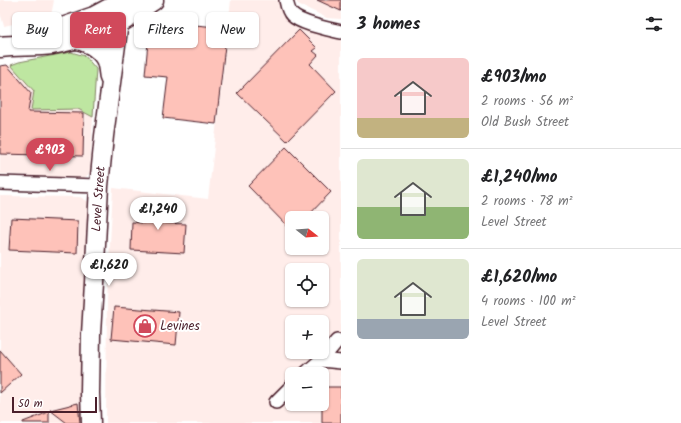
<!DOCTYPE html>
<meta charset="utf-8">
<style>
body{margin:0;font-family:Kalam,sans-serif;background:#f2f2f2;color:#202124;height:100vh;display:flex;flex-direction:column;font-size:15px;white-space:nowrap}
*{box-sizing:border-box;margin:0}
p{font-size:13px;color:#757577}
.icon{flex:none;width:22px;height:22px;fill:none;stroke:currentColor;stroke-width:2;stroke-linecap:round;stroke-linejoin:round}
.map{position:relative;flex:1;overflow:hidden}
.panel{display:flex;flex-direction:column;background:#fff;width:340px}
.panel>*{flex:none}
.top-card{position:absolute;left:12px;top:12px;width:269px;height:36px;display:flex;gap:8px}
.needle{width:26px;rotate:107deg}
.controls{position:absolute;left:285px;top:211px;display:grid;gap:8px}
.controls a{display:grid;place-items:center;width:44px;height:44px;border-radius:6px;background:#fff;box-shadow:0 1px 3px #0004;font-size:20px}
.scale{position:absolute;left:12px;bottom:10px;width:85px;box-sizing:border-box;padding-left:4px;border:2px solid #4a1f2b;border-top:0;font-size:11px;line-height:14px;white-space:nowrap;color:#4a1f2b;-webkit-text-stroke:3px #fff;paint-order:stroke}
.price{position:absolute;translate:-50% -34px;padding:0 9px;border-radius:14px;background:#fff;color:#222;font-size:13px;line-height:26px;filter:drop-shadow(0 1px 2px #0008)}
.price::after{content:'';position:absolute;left:50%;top:24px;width:12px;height:9px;margin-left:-6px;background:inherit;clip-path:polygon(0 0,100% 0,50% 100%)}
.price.current{background:#d1495b;color:#fff}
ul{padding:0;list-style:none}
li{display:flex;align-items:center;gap:12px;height:100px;padding:0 16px}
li+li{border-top:1px solid #e0e0e0}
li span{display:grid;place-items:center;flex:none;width:112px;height:80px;border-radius:6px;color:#555}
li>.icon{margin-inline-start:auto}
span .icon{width:48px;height:48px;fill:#fffc;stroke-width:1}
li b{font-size:17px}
h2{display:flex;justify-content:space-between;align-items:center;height:48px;padding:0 16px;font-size:17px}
.tag{padding:0 14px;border-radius:6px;background:#fff;box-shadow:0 1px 3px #0004;font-size:14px;line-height:36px}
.tag.current{background:#d1495b;color:#fff}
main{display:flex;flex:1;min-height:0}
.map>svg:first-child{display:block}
.built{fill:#ffedea;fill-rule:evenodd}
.green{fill:#bee6a1;stroke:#848266}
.building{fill:#fec2b9;stroke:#4a1f2b}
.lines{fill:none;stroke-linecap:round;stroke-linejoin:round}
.street-casing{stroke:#4a1f2b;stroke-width:16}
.secondary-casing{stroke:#4a1f2b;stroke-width:21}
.primary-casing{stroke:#4a1f2b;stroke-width:23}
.street{stroke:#fff;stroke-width:13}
.secondary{stroke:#fff;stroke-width:18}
.primary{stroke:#fff;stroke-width:20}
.labels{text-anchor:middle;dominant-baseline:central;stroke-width:4;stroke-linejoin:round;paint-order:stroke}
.street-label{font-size:13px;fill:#4a1f2b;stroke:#fff}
.poi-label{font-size:13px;fill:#4a1f2b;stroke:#fff;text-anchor:start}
</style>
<main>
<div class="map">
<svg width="341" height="423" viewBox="0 0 341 423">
<rect width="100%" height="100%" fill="#fff"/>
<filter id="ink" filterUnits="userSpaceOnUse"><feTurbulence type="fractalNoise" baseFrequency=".025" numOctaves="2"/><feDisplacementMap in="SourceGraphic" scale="8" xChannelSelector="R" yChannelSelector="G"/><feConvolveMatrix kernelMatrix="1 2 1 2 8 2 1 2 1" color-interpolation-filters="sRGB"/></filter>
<g filter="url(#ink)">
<path class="built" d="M0,0H54L51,16L4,26L0,13Z
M231,0H281L280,8L315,29L341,39V423H106L107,301L113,188L208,199ZM292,218H322V248H292ZM292,270H322V300H292ZM292,322H322V352H292ZM292,374H322V404H292Z
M295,0H341V19L327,18L298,4Z
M0,65H11L34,91L31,110L79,109L93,117L90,173L83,179L0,174Z
M0,196L80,197L89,202L88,255L82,397V423H0Z"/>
<path class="green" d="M71,52L85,56L96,69L93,117L78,109L31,110L34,91L11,65L19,62Z"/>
<path class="building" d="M317,0H341V11Z
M174,23L227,28L216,124L163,118L168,77L145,75L149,31L173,34Z
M299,30L317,48L313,51L318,55L310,64L336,91L287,141L237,93Z
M7,65L31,93L28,112L84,113L83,156L0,154V66Z
M286,147L331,192L306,218H292V231L248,186Z
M145,199L165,200L164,223L186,224L184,253L131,250L132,222L144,223Z
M11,218L78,221L77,253L9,250Z
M114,307L179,312L176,345L111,339Z
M0,350L21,374L0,393Z
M322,387H341V423H322Z
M78,403L80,423H67L50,410Z
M49,412V423H23V422Z"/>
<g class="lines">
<g class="street-casing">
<path id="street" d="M286,0C287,5 288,11 292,15C301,24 329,29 341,32
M0,183L99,186
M337,341L321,360L341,362
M305,374L321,360
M276,402L292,386"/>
</g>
<g class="secondary-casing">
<path id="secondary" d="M73,39C86,41 99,48 105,59C108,65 108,73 109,78
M91,423L90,393L91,334L94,283L99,186L104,136L119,22L120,9"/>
</g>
<g class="primary-casing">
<path id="primary" d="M48,33L94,17L126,0
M0,47C17,45 35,46 52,44C73,40 101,32 120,22C131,16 142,7 153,0"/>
</g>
<use href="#street" class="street"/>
<use href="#secondary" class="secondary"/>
<use href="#primary" class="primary"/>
</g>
</g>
<defs>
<g id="shop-ring" transform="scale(1.15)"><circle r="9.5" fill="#fff" stroke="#d1495b" stroke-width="1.5"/><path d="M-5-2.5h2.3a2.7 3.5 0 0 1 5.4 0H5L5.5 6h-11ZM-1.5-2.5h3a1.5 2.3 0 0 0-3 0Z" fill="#d1495b"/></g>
</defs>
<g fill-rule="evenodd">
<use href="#shop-ring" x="145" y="326"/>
</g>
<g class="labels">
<g class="street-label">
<text transform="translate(99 199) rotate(-86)">Level Street</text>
</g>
<g class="poi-label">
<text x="160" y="326">Levines</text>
</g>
</g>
</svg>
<div class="controls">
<a><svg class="needle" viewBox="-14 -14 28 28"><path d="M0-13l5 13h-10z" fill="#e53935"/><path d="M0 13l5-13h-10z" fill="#757577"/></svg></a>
<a><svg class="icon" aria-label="locate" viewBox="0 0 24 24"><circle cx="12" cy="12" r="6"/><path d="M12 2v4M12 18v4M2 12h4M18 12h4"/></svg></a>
<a>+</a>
<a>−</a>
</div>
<div class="scale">50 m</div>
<b class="price current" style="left:50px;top:172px">£903</b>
<b class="price" style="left:158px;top:231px">£1,240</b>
<b class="price" style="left:109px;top:287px">£1,620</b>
<div class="top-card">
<a class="tag">Buy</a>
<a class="tag current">Rent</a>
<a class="tag">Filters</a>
<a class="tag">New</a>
</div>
</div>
<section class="panel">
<h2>3 homes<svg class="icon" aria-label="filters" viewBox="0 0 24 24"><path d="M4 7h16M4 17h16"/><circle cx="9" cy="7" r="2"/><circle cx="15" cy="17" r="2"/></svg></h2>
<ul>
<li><span style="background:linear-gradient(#f6c9c9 75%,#c2b280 0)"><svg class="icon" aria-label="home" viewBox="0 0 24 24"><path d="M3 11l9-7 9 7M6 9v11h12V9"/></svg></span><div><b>£903/mo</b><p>2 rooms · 56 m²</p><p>Old Bush Street</p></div></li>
<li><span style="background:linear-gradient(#dfe7d0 60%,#8fb573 0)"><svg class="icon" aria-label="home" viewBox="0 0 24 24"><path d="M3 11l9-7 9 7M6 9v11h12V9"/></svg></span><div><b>£1,240/mo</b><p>2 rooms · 78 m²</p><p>Level Street</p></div></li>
<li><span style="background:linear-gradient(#dfe7d0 75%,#9aa5b1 0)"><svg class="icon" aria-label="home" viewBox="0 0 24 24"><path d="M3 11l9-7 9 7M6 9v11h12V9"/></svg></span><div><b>£1,620/mo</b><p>4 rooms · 100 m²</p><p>Level Street</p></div></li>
</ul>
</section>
</main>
